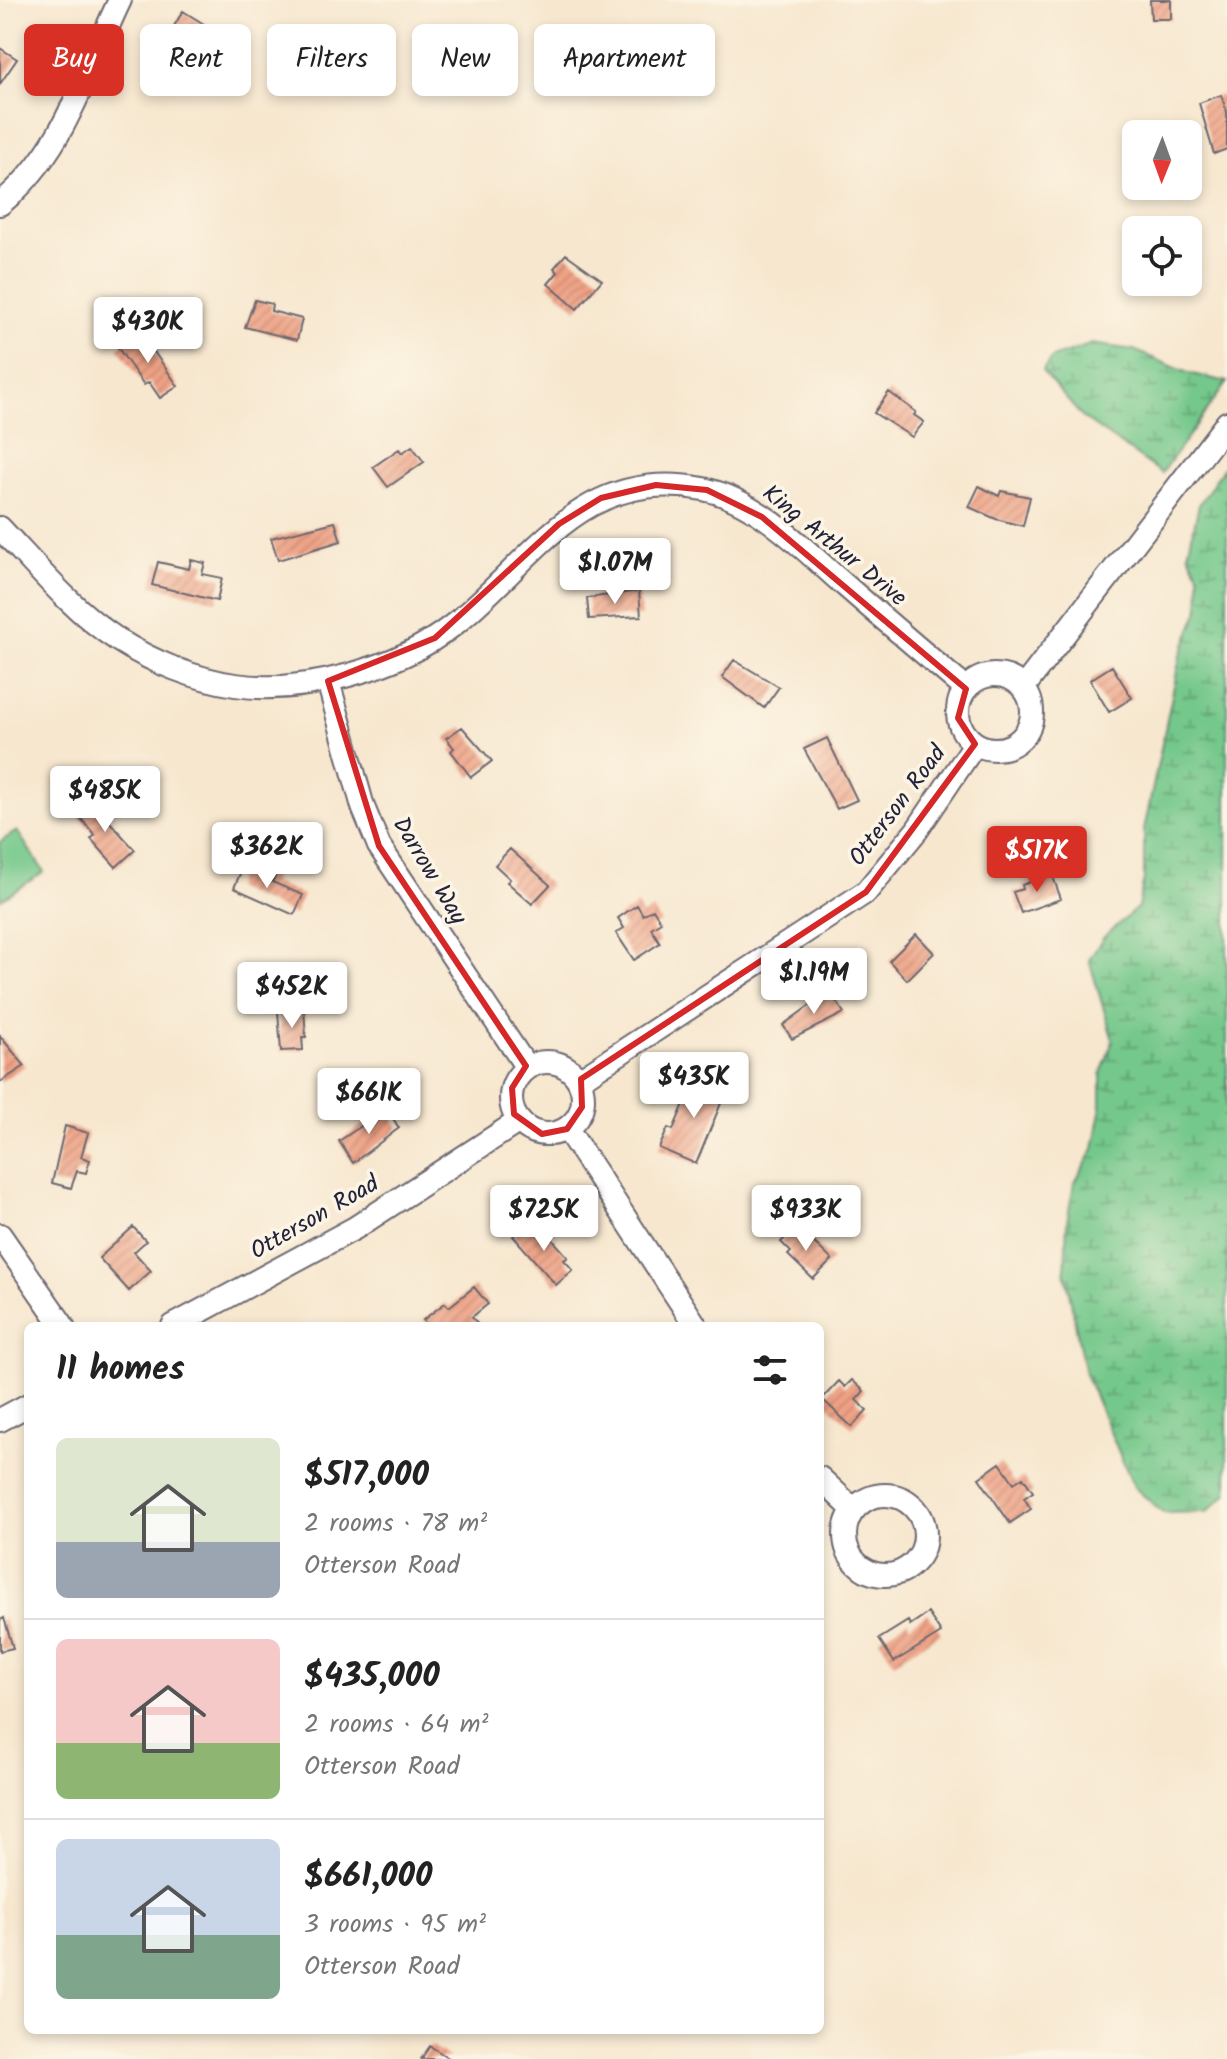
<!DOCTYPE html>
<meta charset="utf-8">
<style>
body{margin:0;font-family:Kalam,sans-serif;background:#f2f2f2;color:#222;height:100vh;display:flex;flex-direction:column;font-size:30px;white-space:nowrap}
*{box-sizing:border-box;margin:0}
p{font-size:26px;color:#767676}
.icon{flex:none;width:44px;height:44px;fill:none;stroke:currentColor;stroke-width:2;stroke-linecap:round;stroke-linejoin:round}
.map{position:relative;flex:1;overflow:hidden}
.side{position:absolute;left:24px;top:1322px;width:800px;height:712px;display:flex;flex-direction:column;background:#fff;border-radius:12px;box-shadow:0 4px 12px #0003}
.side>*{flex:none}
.banner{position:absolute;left:24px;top:24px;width:800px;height:72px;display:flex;gap:16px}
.needle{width:52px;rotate:181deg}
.controls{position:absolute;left:1122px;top:120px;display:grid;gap:16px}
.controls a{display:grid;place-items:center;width:80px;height:80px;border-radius:12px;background:#fff;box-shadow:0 4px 12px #0003;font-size:40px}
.price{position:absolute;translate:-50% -68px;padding:0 18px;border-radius:8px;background:#fff;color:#222;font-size:26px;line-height:52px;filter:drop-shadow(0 2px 4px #0008)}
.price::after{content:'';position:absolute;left:50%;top:48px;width:24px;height:18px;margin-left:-12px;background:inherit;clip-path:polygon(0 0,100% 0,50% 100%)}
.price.selected{background:#d93025;color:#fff}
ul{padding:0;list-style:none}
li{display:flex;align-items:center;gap:24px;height:200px;padding:0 32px}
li+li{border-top:2px solid #e0e0e0}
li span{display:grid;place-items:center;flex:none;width:224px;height:160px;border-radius:12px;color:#555}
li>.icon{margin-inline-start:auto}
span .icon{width:96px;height:96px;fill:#fffc;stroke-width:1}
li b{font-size:34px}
h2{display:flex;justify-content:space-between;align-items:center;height:96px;padding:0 32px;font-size:34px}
.pill{padding:0 28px;border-radius:12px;background:#fff;box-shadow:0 4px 12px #0003;font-size:28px;line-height:72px}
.pill.selected{background:#d93025;color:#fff}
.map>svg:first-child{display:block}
.wetland{fill:url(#wetland-marsh);stroke:#4c7563;stroke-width:2}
.park{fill:#75c88b;stroke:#4c7563;stroke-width:2}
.building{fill:url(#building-hatch)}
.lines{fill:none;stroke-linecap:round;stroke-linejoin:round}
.street-casing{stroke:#6d676f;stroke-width:26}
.street{stroke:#fff;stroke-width:22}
.marked{fill:none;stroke:#d62828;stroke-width:6;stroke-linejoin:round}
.labels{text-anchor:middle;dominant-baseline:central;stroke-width:7;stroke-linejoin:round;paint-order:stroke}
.street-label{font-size:24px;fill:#22223b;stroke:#fcf5e5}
</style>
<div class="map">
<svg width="1227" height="2059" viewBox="0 0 1227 2059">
<defs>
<pattern id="wetland-marsh" width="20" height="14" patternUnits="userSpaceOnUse" patternTransform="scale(2)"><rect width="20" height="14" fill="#75c88b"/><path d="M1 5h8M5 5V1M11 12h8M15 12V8" fill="none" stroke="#60a273"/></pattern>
<pattern id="building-hatch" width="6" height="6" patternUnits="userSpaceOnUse" patternTransform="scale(2)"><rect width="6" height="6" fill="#eea184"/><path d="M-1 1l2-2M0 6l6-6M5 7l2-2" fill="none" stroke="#cc8a73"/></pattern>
</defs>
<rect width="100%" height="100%" fill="#fcf5e5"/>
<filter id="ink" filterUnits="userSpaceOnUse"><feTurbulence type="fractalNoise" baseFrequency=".0125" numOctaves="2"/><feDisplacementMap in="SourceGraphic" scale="16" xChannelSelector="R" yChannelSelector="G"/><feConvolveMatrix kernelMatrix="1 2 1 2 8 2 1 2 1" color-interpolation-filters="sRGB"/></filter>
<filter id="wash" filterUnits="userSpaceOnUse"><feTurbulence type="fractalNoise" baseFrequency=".006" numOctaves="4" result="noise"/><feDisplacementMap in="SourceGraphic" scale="32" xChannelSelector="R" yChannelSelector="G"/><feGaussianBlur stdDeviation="1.8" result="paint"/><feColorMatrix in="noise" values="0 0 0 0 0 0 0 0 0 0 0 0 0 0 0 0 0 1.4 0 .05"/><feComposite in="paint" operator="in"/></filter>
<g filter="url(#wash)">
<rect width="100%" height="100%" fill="#f7e7cf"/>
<path class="wetland" d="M1092,344L1134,350L1188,373L1227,382L1162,473L1083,418L1042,371L1052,358Z
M1227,462V1494L1207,1512L1163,1513L1134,1487L1085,1374L1065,1271L1067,1221L1074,1184L1094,1149L1101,1111V1074L1113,1040L1089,960L1104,937L1138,907L1144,879V830L1180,657L1200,607L1199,575L1188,553L1199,505Z"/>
<path class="park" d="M17,831L44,872L0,900V842Z"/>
<g id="blocks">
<path class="building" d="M1150,0H1171V19H1151Z
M183,11L212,29L198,52L179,41L174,50L164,43Z
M0,48L17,59L0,84Z
M1221,95L1227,112V149L1214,154L1199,103Z
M566,254L602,280L577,309L548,284L558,272L554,268Z
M255,300L272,304L271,311L302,319L297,340L245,327Z
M140,332L178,386L160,398L149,382L144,385L118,348Z
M889,392L916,412L914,415L924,422L912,437L874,413Z
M412,446L424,462L388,487L373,467L399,449L402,453Z
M979,486L999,496L1001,491L1030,497L1023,526L996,519L969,507Z
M335,522L341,541L278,560L271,538Z
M191,560L205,563L202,574L222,578L217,601L152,585L158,562L189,569Z
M639,591L641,616L589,619L587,598Z
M734,660L779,687L764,708L722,677Z
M1112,666L1132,698L1109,712L1090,680Z
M462,727L492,761L471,777L451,751L454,748L446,738Z
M827,738L857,800L837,809L804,749Z
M90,800L135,850L116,867L91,839L95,835L76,813Z
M510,849L550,885L532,904L507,882L510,879L495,865Z
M244,864L275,877L272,882L303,895L294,915L234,888Z
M1052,874L1061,899L1021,913L1013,892L1023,889L1022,885Z
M637,905L643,915L653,909L661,922L651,928L660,943L634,960L616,933L624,928L618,918Z
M916,934L934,953L907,980L889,961Z
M830,991L844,1013L792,1039L783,1025Z
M304,1009L306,1037H302L303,1050L281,1051L278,1011Z
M0,1036L25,1066L0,1082Z
M688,1075L726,1091L696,1164L659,1148L668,1128L673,1130L687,1097L680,1095Z
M387,1109L399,1128L353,1163L339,1141Z
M65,1126L88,1133L81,1157L90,1160L86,1173L77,1171L71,1188L52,1183Z
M529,1222L540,1236L545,1231L568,1257L564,1260L573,1270L556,1285L513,1236Z
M797,1226L832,1260L813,1279L788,1255L791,1252L781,1242Z
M133,1227L146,1241L134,1252L151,1271L129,1291L99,1258Z
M474,1287L488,1304L472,1317L479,1326H428L423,1320L445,1303L449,1307Z
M852,1380L864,1391L856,1400L867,1410L852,1427L822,1399L839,1381L845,1387Z
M1000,1463L1014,1483L1023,1477L1033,1492L1024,1498L1031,1509L1010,1523L979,1478Z
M928,1613L941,1633L894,1662L879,1639L908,1621L910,1625Z
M4,1618L13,1648L0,1651V1620Z
M430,2046L450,2059H421Z"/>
</g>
</g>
<g filter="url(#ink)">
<use href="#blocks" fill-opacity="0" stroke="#6d676f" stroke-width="2"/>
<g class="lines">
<g class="street-casing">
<path id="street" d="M0,204C65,152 85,72 120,0
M0,528C37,567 72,610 118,640C152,662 195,679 235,685C303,695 399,668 452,626C535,560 580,466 703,489C759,500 806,552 847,587C886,621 926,655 966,689
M958 712a37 37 0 1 1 74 0a37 37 0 1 1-74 0Z
M328,681L363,807L379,846L527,1068
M1023,688L1227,423
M511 1098a36 36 0 1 1 72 0a36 36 0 1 1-72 0Z
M579,1080L866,892L917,830L975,744
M567,1129L696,1326
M0,1235L63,1326
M173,1326L355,1228L519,1121
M0,1420L28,1405
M820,1478L854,1510
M845 1535a40 40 0 1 1 80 0a40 40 0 1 1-80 0Z"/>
</g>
<use href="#street" class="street"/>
</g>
</g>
<path class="marked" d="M656,485L707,490L762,517L966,689L958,718L975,744L866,892L581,1079L582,1107L567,1129L542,1134L514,1114L512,1088L526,1066L379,846L328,681L435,638L559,524L601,498Z"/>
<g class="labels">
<g class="street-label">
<text transform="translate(834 546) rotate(39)">King Arthur Drive</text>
<text transform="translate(898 806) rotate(-53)">Otterson Road</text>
<text transform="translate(429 871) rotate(59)">Darrow Way</text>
<text transform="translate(315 1218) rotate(-30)">Otterson Road</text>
</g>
</g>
</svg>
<div class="controls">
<a><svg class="needle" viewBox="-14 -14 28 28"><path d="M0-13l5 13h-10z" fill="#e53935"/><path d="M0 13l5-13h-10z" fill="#767676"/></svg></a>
<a><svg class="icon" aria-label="locate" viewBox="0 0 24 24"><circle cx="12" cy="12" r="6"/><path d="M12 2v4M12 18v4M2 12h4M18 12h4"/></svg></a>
</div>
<b class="price" style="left:148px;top:365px">$430K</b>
<b class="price" style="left:615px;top:606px">$1.07M</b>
<b class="price" style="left:105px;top:834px">$485K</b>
<b class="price" style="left:267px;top:890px">$362K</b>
<b class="price selected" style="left:1037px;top:894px">$517K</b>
<b class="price" style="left:814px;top:1016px">$1.19M</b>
<b class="price" style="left:292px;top:1030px">$452K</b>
<b class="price" style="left:694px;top:1120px">$435K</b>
<b class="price" style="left:369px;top:1136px">$661K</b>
<b class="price" style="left:544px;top:1253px">$725K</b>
<b class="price" style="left:806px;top:1253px">$933K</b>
<div class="banner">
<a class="pill selected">Buy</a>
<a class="pill">Rent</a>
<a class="pill">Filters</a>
<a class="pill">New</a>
<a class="pill">Apartment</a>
</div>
<section class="side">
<h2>11 homes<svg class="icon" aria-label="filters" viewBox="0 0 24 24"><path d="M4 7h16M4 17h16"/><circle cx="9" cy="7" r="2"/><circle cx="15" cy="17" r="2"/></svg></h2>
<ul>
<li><span style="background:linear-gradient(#dfe7d0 65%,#9aa5b1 0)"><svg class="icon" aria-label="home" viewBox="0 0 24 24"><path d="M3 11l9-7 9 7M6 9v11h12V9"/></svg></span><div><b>$517,000</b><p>2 rooms · 78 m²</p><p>Otterson Road</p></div></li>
<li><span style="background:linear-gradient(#f6c9c9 65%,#8fb573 0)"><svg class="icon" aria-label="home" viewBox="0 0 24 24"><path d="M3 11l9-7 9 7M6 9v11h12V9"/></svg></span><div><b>$435,000</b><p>2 rooms · 64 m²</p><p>Otterson Road</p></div></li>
<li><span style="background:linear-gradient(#c9d6e8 60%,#7fa58c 0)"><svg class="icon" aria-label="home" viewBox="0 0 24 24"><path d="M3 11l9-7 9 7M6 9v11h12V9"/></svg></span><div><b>$661,000</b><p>3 rooms · 95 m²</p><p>Otterson Road</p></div></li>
</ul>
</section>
</div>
